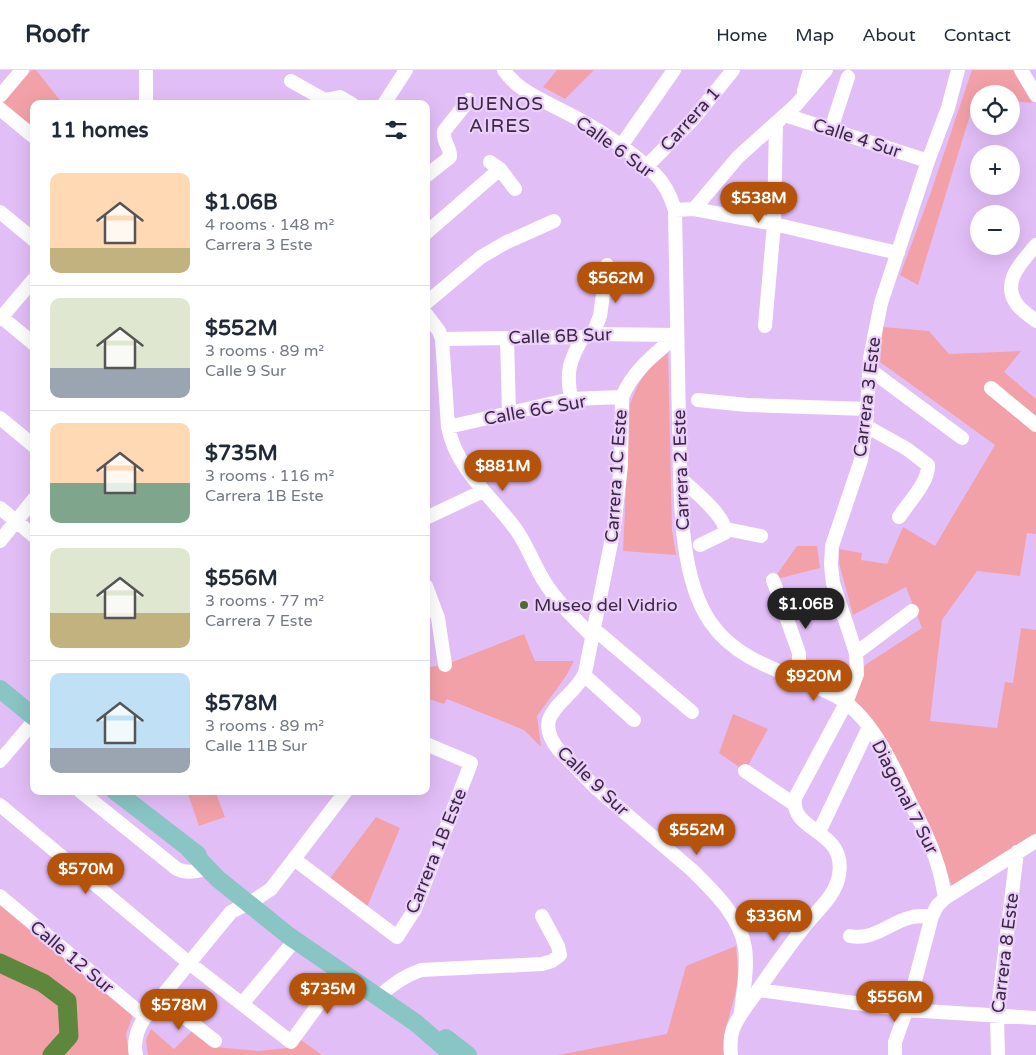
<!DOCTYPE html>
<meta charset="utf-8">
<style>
body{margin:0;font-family:"Varela Round",sans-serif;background:#f6f6f7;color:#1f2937;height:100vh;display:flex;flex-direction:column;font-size:19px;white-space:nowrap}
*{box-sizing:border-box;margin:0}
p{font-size:16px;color:#747a83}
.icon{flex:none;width:28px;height:28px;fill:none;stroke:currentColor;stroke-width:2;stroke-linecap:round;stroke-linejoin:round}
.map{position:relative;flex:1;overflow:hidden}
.sheet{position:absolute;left:30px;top:30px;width:400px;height:695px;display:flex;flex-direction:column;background:#fff;border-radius:10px;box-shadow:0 5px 20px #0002}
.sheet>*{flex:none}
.buttons{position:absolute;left:970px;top:15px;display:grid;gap:10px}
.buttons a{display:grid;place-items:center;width:50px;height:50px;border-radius:50%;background:#fff;box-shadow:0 5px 20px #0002;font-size:25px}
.price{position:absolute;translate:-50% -42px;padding:0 11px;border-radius:18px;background:#b45309;color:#fff;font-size:16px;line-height:32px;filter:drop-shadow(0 1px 2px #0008)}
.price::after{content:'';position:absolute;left:50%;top:30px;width:15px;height:11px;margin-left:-8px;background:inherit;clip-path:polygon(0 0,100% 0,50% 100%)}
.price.active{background:#222;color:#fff}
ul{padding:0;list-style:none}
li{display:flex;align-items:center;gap:15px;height:125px;padding:0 20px}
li+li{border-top:1px solid #e0e1e3}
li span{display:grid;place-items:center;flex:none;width:140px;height:100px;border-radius:10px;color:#555}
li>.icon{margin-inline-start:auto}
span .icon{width:60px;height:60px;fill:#fffc;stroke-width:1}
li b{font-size:21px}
h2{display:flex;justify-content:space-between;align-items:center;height:60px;padding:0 20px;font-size:21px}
header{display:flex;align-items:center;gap:30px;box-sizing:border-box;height:70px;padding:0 25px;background:#fff;border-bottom:1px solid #e0e1e3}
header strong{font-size:24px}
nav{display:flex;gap:28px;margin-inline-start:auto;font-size:18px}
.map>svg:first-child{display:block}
.green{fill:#f3a1a8}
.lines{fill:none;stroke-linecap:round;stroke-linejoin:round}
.river{stroke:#5d873c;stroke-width:19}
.minor{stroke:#fff;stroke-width:14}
.major{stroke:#88c5c4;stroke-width:18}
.poi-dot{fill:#496f2a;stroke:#ebcffa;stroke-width:2}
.labels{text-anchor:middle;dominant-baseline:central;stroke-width:4.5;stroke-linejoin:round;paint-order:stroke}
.street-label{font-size:18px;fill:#3b2844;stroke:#ebcffa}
.poi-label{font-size:18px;fill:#3b2844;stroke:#ebcffa;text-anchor:start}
.neighbourhood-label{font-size:19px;letter-spacing:1px;fill:#3b2844;stroke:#ebcffa}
</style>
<header>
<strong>Roofr</strong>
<nav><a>Home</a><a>Map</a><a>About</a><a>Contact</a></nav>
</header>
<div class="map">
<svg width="1036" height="985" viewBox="0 0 1036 985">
<rect width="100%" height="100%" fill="#e2bef7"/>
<path class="green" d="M32,0H36L63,34H34V61L0,33Z
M557,0H594L565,29L543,17Z
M972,0H1013L1032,33L1011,31V24H979V33L974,32L918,215L900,205L931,122Z
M883,257L929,261L949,284L1021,281L1004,302L1036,329V464L1027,463L1020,506L977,501L942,550L930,651L997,658L1005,612L1013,613L1021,558L1036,560V766L1026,769L952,816L934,766L853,632L865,595L922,558L906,517L853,545L839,493V479L862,483L861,490L887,494L903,457L935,476L995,375L880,292Z
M668,283L672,460L676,485L623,481L630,335C639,309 646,300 668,283Z
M797,476H817L820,498L773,510Z
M524,564L535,591H574L566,606L537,646L541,677L524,660L447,629L444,634L426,628V565L430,597L445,595Z
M733,644L768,659L745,701L719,683Z
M187,721H215L225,747L199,756Z
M376,747L400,758L367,837L328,811Z
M0,835L133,945L126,964L129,985H0Z
M736,876C737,889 739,903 737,915C733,939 721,961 725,985H558L667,964L686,896Z
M151,959L174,979L193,960L215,977L258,981L287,978L297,967L322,985H148L146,970Z"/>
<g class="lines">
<path class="river" d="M0,893L43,913L67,931L69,966L52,985"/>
<path class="minor" d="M504,0C518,21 542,30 563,41C595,57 629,79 655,104C665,114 671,127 675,140C676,211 677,282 679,353C681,411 676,504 711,553C739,594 792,603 834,625C871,644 894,697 911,734C921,753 931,773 937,793C941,804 943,816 945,828
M1021,0L1036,25
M291,11L325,30L340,27L352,34
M804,21L810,0
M0,26L22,0
M146,34V0
M384,34L406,0
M0,39L34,67
M785,45L928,91
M831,59L848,7
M621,76L674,0
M490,92L500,99L515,119
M646,97L694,48L733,0
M426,106L450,87C451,77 442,72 444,61L469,30
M694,139L738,87L796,35L826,0
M675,140L694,139L774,154L898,183
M0,142L34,170
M426,163L500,99
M1036,175C1023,191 1001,211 1016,233C1020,240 1029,245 1036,251
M426,233L481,187L505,173L554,151
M426,244L439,261L442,269L448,357C457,401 492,426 517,461C528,477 534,495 544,511C557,532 575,549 592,566
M0,246L34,274
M0,249L34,209
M765,256L774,154L776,53
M593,264L600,246L607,195
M677,265C656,283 633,300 622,327L621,395L614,458L585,603C572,632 529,642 558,679L597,719L692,800C714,822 740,846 745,878C748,899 743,922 741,943
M507,268L509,343
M442,269L583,267L593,264L677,265
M869,299L962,368
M991,318L1036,355
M571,329C566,302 569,291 583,267
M698,330L747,335L867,339
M0,348L34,376
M866,356L907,379L928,395C929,412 908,433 899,447
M448,357L571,329L622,327
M681,409C692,419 728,448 725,463L700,475
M0,438L34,466
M426,448L483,421
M726,459L761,466
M0,471L34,429
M773,510L799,583V598L794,608
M426,516L438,548L445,595
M594,559L692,642
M856,583L912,541
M584,605L634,650
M0,691L34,651
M745,701L794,734
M80,721L177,799C187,804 197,802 207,798
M0,735L189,893L291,972L342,902
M819,762L869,657
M294,789L397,867L415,839L471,693L426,674
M0,826L145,947
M850,866C874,871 890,852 912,847C918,846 925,846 932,846
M758,920L907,940L1036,948
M379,927C392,914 404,906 421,900L542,894L552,891L560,885L558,876L542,846
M160,928L215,971
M242,934L295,870
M136,985C133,971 137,959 145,947L231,842L256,829L271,819L346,721
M731,985C730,976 730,967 733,959C739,944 750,932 758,920C774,897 790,874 808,852C820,838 836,824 839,805C847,759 790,763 795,728L846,633L857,604L856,583L833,513L831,495L832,476L861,390L866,356L870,288L881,233L928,91L948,38L958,0
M895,985V972L910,930L932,846L937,836L945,828L1036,771
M998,985L997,947L1017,782"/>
<path class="major" d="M0,619L34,647
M115,721L198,785
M189,779L218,809L289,866L416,953L453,985
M446,968L468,985"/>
</g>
<circle class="poi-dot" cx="524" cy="535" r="5"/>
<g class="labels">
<g class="street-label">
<text transform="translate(690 49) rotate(-48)">Carrera 1</text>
<text transform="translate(857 68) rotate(18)">Calle 4 Sur</text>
<text transform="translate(615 77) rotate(36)">Calle 6 Sur</text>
<text transform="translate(560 266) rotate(-2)">Calle 6B Sur</text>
<text transform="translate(867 327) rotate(-83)">Carrera 3 Este</text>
<text transform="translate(535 340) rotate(-10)">Calle 6C Sur</text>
<text transform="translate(681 400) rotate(-92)">Carrera 2 Este</text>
<text transform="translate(616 406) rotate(-86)">Carrera 1C Este</text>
<text transform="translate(593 711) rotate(44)">Calle 9 Sur</text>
<text transform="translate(905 727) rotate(63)">Diagonal 7 Sur</text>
<text transform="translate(436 781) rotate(-68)">Carrera 1B Este</text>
<text transform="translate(1005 883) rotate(-83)">Carrera 8 Este</text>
<text transform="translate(72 887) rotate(40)">Calle 12 Sur</text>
</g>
<g class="poi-label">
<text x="534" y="535">Museo del Vidrio</text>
</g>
<g class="neighbourhood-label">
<text x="500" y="34">BUENOS<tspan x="500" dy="22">AIRES</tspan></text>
</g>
</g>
</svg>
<div class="buttons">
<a><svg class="icon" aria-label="locate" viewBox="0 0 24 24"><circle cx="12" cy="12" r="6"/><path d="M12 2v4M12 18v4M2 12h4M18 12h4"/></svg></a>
<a>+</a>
<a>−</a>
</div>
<b class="price" style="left:759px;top:154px">$538M</b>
<b class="price" style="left:616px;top:234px">$562M</b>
<b class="price" style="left:503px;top:422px">$881M</b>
<b class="price active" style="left:806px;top:560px">$1.06B</b>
<b class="price" style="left:814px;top:632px">$920M</b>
<b class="price" style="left:697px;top:786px">$552M</b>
<b class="price" style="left:86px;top:825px">$570M</b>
<b class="price" style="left:774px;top:872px">$336M</b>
<b class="price" style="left:328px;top:945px">$735M</b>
<b class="price" style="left:895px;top:953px">$556M</b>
<b class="price" style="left:179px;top:961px">$578M</b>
<section class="sheet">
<h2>11 homes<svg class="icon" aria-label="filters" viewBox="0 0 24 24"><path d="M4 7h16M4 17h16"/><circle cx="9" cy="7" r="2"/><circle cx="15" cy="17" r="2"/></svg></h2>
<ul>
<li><span style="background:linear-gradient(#ffd9b3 75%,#c2b280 0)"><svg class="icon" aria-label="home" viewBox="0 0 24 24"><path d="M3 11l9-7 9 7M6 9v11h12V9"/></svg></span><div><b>$1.06B</b><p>4 rooms · 148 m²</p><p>Carrera 3 Este</p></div></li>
<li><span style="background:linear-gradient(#dfe7d0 70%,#9aa5b1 0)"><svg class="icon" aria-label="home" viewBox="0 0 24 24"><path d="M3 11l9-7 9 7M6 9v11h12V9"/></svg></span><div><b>$552M</b><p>3 rooms · 89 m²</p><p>Calle 9 Sur</p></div></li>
<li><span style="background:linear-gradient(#ffd9b3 60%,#7fa58c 0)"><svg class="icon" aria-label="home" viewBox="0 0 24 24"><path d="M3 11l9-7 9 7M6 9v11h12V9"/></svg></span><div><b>$735M</b><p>3 rooms · 116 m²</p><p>Carrera 1B Este</p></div></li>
<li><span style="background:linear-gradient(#dfe7d0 65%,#c2b280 0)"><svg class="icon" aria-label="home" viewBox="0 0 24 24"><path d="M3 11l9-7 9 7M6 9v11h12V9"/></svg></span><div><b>$556M</b><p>3 rooms · 77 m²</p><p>Carrera 7 Este</p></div></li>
<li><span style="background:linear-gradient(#bfe0f5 75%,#9aa5b1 0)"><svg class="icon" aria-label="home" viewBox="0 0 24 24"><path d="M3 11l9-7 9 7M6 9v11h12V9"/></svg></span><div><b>$578M</b><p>3 rooms · 89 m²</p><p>Calle 11B Sur</p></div></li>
</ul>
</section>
</div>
